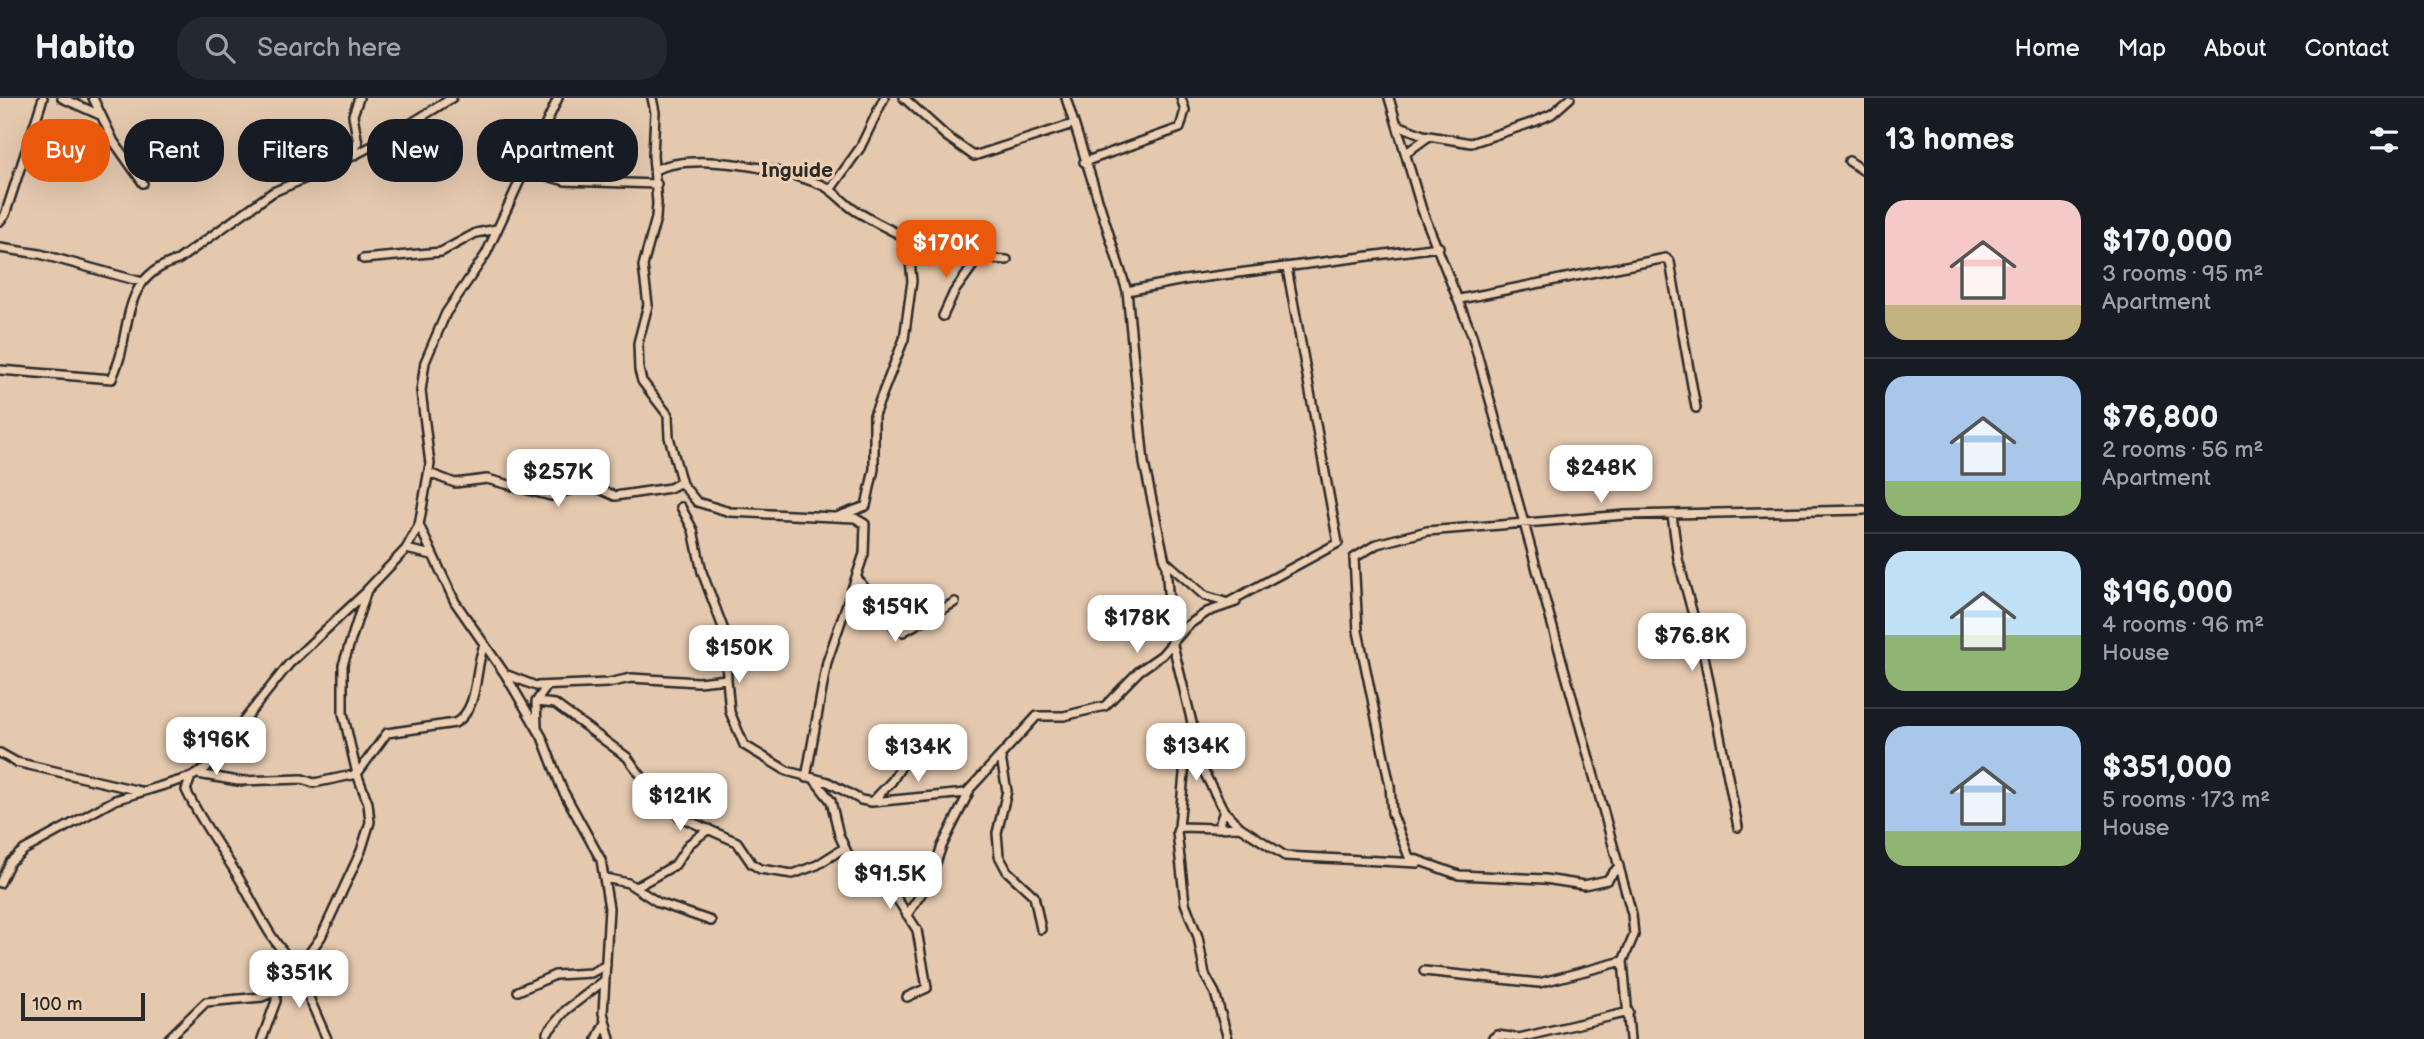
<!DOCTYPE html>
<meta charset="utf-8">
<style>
body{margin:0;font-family:"Balsamiq Sans",sans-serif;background:#242831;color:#f1f3f6;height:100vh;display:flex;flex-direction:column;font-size:26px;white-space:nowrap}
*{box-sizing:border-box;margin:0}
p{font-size:23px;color:#9ea1a6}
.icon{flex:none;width:38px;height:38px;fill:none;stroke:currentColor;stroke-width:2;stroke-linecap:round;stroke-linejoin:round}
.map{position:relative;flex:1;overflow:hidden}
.details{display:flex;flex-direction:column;background:#171b24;width:560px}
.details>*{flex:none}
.banner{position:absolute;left:21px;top:21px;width:665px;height:63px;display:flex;gap:14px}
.scale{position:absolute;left:21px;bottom:18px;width:124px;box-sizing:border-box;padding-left:7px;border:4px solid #2b2b2b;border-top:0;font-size:19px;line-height:24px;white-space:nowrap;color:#2b2b2b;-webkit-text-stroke:5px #edd0b4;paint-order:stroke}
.price{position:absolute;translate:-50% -60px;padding:0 16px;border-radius:14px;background:#fff;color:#222;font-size:23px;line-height:46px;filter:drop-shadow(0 2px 4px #0008)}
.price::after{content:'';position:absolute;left:50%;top:42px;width:21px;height:16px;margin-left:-10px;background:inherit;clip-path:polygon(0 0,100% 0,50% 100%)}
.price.selected{background:#ea580c;color:#fff}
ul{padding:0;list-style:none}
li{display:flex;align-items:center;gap:21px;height:175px;padding:0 21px}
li+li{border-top:2px solid #363941}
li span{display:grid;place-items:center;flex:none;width:196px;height:140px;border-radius:21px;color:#555}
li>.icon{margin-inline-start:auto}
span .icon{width:84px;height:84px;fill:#fffc;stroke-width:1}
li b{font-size:30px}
h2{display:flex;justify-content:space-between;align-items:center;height:84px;padding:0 21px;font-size:30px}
.pill{padding:0 24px;border-radius:28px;background:#171b24;box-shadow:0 7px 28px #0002;font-size:24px;line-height:63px}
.pill.selected{background:#ea580c;color:#fff}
header{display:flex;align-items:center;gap:42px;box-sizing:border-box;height:98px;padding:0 35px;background:#171b24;border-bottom:2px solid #363941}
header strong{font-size:33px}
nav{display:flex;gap:38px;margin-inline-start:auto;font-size:24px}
.search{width:490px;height:63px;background:#242831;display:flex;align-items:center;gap:18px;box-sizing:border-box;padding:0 24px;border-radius:28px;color:#9ea1a6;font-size:26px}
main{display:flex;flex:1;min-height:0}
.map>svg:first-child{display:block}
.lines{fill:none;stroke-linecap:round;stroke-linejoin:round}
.minor-casing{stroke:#2b2b2b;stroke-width:12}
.minor{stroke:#edd0b4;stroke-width:7}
.labels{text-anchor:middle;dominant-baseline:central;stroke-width:6;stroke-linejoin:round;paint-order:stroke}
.neighbourhood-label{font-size:21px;font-weight:bold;fill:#2b2b2b;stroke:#edd0b4}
</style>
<header>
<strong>Habito</strong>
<div class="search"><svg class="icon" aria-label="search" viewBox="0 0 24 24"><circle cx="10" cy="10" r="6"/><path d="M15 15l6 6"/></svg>Search here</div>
<nav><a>Home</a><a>Map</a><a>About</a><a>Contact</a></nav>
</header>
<main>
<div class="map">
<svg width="1864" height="941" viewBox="0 0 1864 941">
<rect width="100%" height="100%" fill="#e5c9af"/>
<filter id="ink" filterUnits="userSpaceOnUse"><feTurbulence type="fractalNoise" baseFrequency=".0143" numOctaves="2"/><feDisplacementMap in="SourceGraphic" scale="14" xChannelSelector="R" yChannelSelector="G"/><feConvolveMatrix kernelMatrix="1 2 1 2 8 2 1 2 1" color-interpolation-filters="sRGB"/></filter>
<g filter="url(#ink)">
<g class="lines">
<g class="minor-casing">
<path id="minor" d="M62,0L100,17
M93,0L114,44L143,85
M558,0L486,156L446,215L425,264L421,293L430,366L419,427L455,504L505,576L542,639L562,691L601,762L609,810L603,915L610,941
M652,0L655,14L653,58L657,105L656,120L643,168L648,207L638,245L639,272L642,283L668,317L669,339L682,386L697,404L730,414L855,420L865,426L864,456L827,564L806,680
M904,0L946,38L974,58L1073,26
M1066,0L1127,193L1184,182L1439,149
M1389,0L1422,112L1472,237L1632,816L1634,837L1623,863L1630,941
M1398,27L1423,37L1471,45L1534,24L1552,16L1570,0
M1406,55L1428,39
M348,57L358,46L353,17L359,0
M1849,63L1864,73
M1084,64L1180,30L1185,12L1181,0
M525,72L565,83L657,86
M655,72C694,53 782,71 822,87C834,92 844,106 856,113C904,142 951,161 1007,162
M830,92L860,50L884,0
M0,123L5,117L43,0
M0,150L40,156L142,184
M363,161L441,154L476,135L497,131
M1127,193L1144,365L1166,468L1172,543L1204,674L1224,713L1218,730L1179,729L1177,734L1185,805L1198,839L1205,877L1215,895L1228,941
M1460,201L1666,160L1670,164L1696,310
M943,218L954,194L977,162
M0,272L112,281C115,272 119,264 121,255C130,212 130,176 178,162L273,94L328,71L389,39L452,0
M429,375L455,385L487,381L551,398L588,386L615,398L670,390L681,384
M1672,417L1678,461L1704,558L1738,729
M839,418L866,408L874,371V317L904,241L912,183L908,141
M406,451L432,457
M1164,462L1205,498L1225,504
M857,480L897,532L903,534L955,504
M1229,504L1338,445L1287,170
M505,576L536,588L608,585L631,580L698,584L727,581L725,535L702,474L693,432L681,409
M727,581L730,614L744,647L787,673L828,684L861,702L872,704L966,695L1037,618H1064L1105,608L1139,573L1162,557L1187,528L1207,514L1236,504
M536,604L555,606L627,659L648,687L680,719L737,744L752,766L760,771L793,776L817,767L844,750
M537,628L536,604L547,588
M0,655L16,664L140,693
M1001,660L1007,693L997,735L999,758L1007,773L1034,798L1041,831
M198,676L238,683L302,681L314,685L357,676L387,635L455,625C480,611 474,571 484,547
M191,679L186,692C200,722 219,747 236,775C257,809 268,843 299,870
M814,681L831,703L839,737L851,763L896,799L917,832L927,890L907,899
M873,703L892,683L914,648
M1224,713L1240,729L1285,758L1418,765
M1179,729L1185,665L1197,639
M1218,730L1240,729
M1619,768L1607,782L1584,787L1545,781L1459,777L1409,759L1392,715L1390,688L1358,533L1354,460L1377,446L1427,433L1625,417L1864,412
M605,780L628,785L659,805L711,823
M0,785L10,764L24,752L115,702L191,679L206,670L289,566L364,496
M636,789L675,767L689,746L709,731
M907,817L929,784L942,748L969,694
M297,872L327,941
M1424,873L1539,885L1623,863
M518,893L555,877L591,875L606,867
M547,935L566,912L605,882
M168,941L206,904L262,899L276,893L297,872L321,839L361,753L370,724L368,705L357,676L343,615V567L367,492L406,451L419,427
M262,941L276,903V893
M597,941L604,926
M1492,941L1497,937L1519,940L1629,914"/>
</g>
<use href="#minor" class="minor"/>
</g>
</g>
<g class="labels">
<g class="neighbourhood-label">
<text x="797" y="72">Inguide</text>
</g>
</g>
</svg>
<div class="scale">100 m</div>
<b class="price selected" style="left:946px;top:182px">$170K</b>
<b class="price" style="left:1601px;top:407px">$248K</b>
<b class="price" style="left:558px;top:411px">$257K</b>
<b class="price" style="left:895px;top:546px">$159K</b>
<b class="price" style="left:1137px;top:557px">$178K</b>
<b class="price" style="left:1692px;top:575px">$76.8K</b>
<b class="price" style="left:739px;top:587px">$150K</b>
<b class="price" style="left:216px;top:679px">$196K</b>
<b class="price" style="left:1196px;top:685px">$134K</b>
<b class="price" style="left:918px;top:686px">$134K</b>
<b class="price" style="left:680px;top:735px">$121K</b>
<b class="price" style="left:890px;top:813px">$91.5K</b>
<b class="price" style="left:299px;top:912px">$351K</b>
<div class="banner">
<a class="pill selected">Buy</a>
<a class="pill">Rent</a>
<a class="pill">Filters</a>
<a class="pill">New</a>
<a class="pill">Apartment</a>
</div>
</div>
<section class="details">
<h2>13 homes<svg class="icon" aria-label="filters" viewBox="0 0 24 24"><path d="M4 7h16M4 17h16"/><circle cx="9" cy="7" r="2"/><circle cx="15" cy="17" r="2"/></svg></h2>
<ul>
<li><span style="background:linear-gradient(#f6c9c9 75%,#c2b280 0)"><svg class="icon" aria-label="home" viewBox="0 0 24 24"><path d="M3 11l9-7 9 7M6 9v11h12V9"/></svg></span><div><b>$170,000</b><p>3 rooms · 95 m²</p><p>Apartment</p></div></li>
<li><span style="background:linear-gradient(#a9c7e8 75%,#8fb573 0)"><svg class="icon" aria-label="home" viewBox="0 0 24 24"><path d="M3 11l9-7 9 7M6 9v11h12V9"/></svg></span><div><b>$76,800</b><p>2 rooms · 56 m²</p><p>Apartment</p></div></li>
<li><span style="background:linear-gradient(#bfe0f5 60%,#8fb573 0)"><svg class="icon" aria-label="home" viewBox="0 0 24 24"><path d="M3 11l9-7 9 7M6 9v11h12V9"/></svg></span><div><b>$196,000</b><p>4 rooms · 96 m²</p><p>House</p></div></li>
<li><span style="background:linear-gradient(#a9c7e8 75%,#8fb573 0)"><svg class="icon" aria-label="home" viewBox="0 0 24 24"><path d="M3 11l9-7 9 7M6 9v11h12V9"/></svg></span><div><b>$351,000</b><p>5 rooms · 173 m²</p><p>House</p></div></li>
</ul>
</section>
</main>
